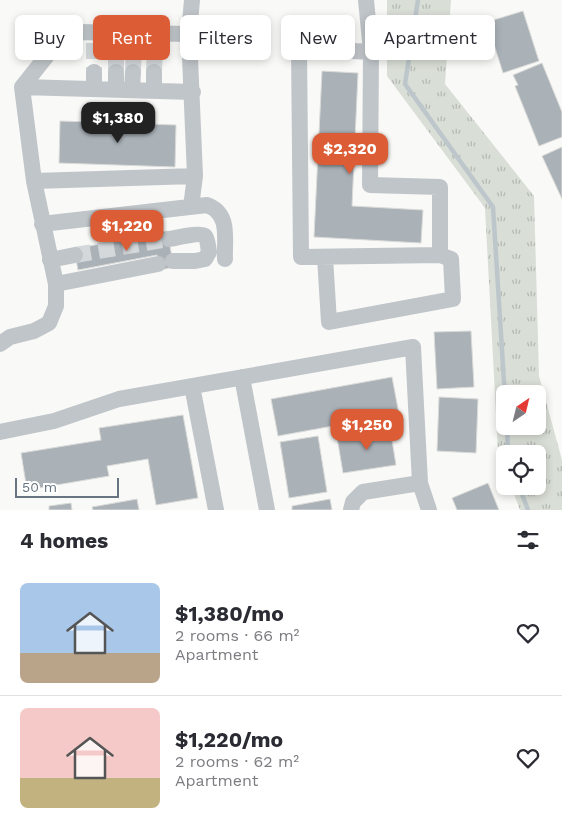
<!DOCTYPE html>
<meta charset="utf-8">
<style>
body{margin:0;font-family:"Work Sans",sans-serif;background:#f7f7f7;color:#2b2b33;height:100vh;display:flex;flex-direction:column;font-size:19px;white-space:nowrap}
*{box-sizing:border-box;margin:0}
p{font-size:16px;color:#7c7c81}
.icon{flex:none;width:28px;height:28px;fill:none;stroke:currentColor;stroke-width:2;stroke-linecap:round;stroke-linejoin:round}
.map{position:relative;height:510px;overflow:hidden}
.details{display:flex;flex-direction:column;background:#fff;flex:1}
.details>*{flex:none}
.hud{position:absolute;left:15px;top:15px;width:532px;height:45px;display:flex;gap:10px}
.needle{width:32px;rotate:35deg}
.buttons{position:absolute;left:496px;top:385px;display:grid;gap:10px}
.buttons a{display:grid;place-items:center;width:50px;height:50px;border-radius:8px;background:#fff;box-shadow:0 2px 8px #0003;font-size:25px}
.scale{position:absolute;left:15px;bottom:12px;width:104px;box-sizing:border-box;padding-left:5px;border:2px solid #667581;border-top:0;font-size:14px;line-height:18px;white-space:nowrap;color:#667581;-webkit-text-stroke:4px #fff;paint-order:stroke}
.price{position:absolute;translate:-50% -42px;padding:0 11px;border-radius:10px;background:#dc5d35;color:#fff;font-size:16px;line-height:32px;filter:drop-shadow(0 1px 2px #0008)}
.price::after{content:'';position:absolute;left:50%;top:30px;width:15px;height:11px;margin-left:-8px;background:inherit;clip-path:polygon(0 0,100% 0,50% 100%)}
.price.selected{background:#222;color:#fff}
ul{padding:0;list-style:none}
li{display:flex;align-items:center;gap:15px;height:125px;padding:0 20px}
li+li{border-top:1px solid #e1e1e2}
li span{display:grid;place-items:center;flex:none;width:140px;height:100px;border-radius:8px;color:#555}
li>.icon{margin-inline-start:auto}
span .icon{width:60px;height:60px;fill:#fffc;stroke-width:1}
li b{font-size:21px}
h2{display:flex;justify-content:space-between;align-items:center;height:60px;padding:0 20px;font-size:21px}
.chip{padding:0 18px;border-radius:8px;background:#fff;box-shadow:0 2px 8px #0003;font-size:18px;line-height:45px}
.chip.selected{background:#dc5d35;color:#fff}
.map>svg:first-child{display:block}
.grass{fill:url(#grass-tufts);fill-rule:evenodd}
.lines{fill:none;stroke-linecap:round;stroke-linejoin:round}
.stream{stroke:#bdc6cb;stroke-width:4.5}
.building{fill:#aab2b8;stroke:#dbdbd9}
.minor-tunnel{stroke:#d4d8da;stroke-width:16;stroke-dasharray:16 8;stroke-linecap:butt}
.minor{stroke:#c0c5c9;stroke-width:16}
</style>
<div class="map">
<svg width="562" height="510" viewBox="0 0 562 510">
<defs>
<pattern id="grass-tufts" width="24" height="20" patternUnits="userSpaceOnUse" patternTransform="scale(1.25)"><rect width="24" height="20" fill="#d9ded6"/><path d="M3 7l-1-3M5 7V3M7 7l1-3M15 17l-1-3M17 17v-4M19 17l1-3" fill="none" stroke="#b4b9b3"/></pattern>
</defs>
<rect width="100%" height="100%" fill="#f9f9f7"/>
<path class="grass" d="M387,0H451L445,84L534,196L539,376L562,460V510H520L511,486H538V454H505V470L498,451L485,208L387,76ZM505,394H538V426H505Z"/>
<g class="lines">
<path class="stream" d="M418,0L405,84L493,207L505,398
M507,426L508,454
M519,486L528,510"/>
</g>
<path class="building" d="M523,11L539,61L503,73L487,22Z
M542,63L562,112V137L539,146L515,86L518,85L513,75Z
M322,71L358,73L352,206L423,210L421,243L314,237Z
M60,121L176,125L175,167L59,163Z
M562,147V199L542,156Z
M167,231L174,267L160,270L157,255L78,270L74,249Z
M471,331L474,387L437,389L434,332Z
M392,377L399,414L278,436L271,399Z
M439,397L478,399L476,453L437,451Z
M183,415L198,498L156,505L148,459L107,466L109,476L27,490L21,453L101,440L99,428Z
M390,428L396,465L343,473L337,437Z
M318,436L327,492L289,498L280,442Z
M488,483L499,510H457L452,498Z
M137,499L139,510H93L92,507Z
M330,499L332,510H292V506Z
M71,503L72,510H49V506Z"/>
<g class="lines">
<path class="minor-tunnel" d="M94,43V72
M116,72V43
M133,72L134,45
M154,72L155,44
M75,255L169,239"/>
<path class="minor" d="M366,0L371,52L370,185L440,187V255L301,257L299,48L371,52
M189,34L195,176L191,207
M22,87L193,92
M94,89V72
M116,89V72
M132,90L133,72
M154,90V72
M34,181L195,176
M42,224L207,205C231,214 224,239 225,259
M169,239C176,238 200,232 205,236C208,240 208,247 209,252L205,259L195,261H173
M325,257L329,322L453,299L451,259L440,255
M50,260L75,255
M56,284L158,264
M0,344L10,337L34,331L49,323L56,306V284L34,181L22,87L65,33L79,32L189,34L192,0
M242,377L267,510
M192,386L216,510
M0,432L54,421L119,399L413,347L420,483L429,510
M351,510L353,502L363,492L420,483"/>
</g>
</svg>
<div class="buttons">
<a><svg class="needle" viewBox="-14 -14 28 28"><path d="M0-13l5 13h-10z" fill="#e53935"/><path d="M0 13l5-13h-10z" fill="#7c7c81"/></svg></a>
<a><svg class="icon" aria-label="locate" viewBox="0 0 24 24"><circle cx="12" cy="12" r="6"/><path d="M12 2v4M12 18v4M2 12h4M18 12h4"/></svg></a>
</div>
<div class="scale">50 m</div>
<b class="price selected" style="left:118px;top:144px">$1,380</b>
<b class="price" style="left:350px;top:175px">$2,320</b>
<b class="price" style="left:127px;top:252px">$1,220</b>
<b class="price" style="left:367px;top:451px">$1,250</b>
<div class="hud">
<a class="chip">Buy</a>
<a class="chip selected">Rent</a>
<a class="chip">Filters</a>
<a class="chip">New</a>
<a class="chip">Apartment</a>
</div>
</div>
<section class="details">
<h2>4 homes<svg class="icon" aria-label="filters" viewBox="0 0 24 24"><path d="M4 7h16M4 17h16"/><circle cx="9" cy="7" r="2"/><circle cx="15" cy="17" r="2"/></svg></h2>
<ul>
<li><span style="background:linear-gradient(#a9c7e8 70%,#b9a48a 0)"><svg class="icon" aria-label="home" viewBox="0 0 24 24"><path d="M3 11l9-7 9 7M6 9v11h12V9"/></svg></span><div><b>$1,380/mo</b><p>2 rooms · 66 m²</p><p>Apartment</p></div><svg class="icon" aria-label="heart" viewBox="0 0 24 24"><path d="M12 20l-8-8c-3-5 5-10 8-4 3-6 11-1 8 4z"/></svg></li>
<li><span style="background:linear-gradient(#f6c9c9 70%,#c2b280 0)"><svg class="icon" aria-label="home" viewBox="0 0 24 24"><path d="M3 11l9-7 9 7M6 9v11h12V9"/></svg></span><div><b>$1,220/mo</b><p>2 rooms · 62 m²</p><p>Apartment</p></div><svg class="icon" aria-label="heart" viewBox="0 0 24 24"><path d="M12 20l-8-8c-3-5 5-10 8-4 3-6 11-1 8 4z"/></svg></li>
</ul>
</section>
